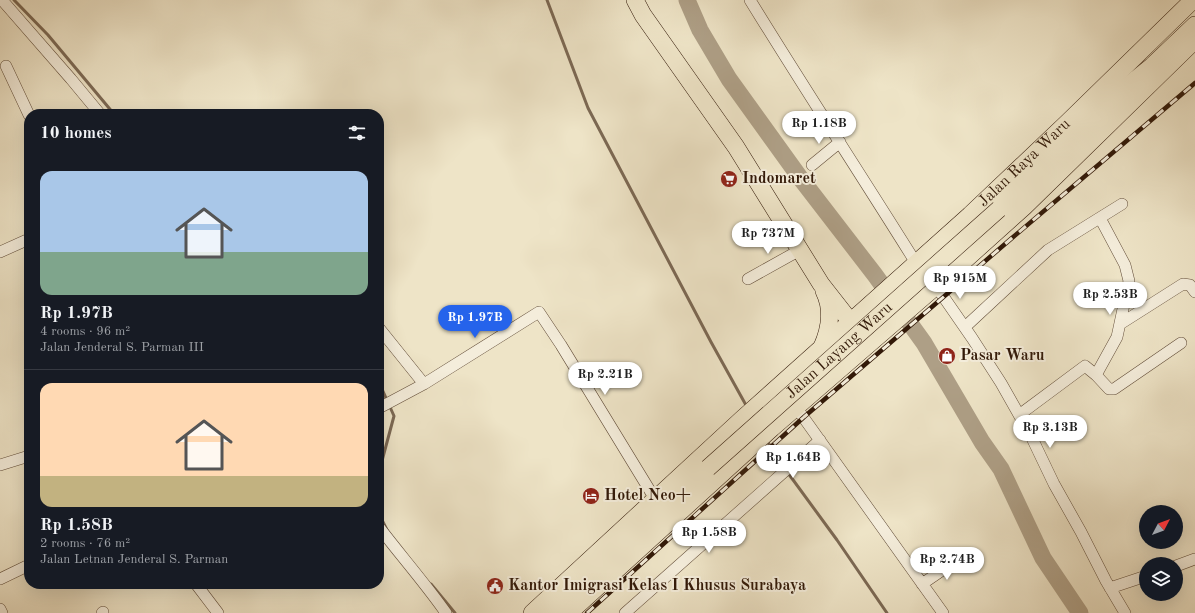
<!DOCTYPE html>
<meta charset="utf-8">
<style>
body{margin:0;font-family:"Old Standard TT",serif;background:#242831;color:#f1f3f6;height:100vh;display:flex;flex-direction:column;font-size:15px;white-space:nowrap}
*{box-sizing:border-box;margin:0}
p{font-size:13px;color:#9ea1a6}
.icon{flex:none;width:22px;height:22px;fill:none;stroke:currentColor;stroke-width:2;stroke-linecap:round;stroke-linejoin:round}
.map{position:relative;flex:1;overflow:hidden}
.details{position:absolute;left:24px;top:109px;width:360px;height:480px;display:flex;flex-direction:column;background:#171b24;border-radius:16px;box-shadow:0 4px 16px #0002}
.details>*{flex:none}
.needle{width:26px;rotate:49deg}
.controls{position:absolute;left:1139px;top:505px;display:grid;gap:8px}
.controls a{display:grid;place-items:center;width:44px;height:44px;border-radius:50%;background:#171b24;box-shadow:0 4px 16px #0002;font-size:20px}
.price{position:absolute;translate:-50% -34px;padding:0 9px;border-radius:14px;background:#fff;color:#222;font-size:13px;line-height:26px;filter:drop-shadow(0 1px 2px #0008)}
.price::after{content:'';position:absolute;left:50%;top:24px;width:12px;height:9px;margin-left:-6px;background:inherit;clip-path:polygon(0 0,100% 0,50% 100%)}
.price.active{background:#2563eb;color:#fff}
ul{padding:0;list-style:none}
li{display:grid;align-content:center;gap:8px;height:212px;padding:0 16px}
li+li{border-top:1px solid #363941}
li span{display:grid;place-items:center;height:124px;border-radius:12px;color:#555}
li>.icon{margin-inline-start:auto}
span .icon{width:72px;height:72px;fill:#fffc;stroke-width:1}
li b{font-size:17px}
h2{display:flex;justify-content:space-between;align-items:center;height:48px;padding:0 16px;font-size:17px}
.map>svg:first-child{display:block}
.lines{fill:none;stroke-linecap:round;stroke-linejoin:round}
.stream{stroke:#7c6954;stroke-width:3}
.river{stroke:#ae9f86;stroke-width:17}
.minor-casing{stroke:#614c38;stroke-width:12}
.highway-casing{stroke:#321908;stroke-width:18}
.minor{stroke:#f4eddb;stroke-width:11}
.highway{stroke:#eee4c7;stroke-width:17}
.rail-casing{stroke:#321908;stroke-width:4.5}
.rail{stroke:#f4eddb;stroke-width:3;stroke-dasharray:9;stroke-linecap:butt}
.highway-bridge-casing{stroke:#321908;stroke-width:18;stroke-linecap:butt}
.highway-bridge{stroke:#eee4c7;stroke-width:17}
.labels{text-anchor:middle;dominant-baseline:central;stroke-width:4;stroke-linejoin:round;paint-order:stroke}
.street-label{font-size:16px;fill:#321908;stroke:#f4eddb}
.poi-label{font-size:16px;font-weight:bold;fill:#321908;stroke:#f4eddb;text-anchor:start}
</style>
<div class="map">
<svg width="1195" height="613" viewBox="0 0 1195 613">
<rect width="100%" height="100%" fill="#eee4c7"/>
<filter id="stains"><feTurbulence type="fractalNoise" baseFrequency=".005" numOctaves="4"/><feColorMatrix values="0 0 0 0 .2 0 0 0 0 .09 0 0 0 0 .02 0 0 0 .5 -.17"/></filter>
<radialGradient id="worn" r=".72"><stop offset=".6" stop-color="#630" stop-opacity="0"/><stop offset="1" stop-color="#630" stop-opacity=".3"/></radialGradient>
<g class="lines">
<path class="stream" d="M14,0L48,35L114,114
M547,0L588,108L711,342L747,407
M379,386L382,389L394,416L379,472
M767,441L785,468
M788,473L837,540L887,613
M379,514L387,530
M431,584L455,613"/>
<path class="river" d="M687,0L700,30L729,79L801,179L875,275L924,343L982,442L1001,469L1043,558L1080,613"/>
<g class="minor-casing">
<path id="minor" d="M2,0L71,79L100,114
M750,0C804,88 861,175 916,263
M6,66L29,115
M812,165L840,142
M1100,218L1125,265L1129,281L1117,337L1096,375L1109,389H1114L1181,343
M0,252L29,239
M748,279L800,250
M936,286L972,338L1001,383L1031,436L1054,484L1081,532L1106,581L1125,613
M1120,324L1183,284L1190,285L1195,292
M965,327L1048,250L1122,204
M379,328L424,384
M796,407L943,613
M379,408L424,384L539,312L561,345L655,499
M1019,415L1085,366L1096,375
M0,465L29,456
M379,527C401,556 425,583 446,613
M1176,566L1195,559
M0,579L29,565
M196,584L218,613
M922,584L960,558
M1110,588L1146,576
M0,609L2,613
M102,613L103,612
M625,613L820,440"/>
</g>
<g class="highway-casing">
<g id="highway">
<path d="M635,0L643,15L736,147L821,284L857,330"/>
<path d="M999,209L1120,92L1152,66L1195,25"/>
<path d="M822,347C830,329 833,309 824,291"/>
<path id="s1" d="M532,613L742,419L970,215L1068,122L1193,0"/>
<path d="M549,613L708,468"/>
<path d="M569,613L772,428L936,286L1024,207L1195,40"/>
</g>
</g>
<use href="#minor" class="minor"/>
<use href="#highway" class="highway"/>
<g class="rail-casing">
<path id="rail" d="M587,613L804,417L1012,238L1195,83"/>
</g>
<use href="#rail" class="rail"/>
<g class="highway-bridge-casing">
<g id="highway-bridge">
<path id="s2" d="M708,468L999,209"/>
</g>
</g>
<use href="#highway-bridge" class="highway-bridge"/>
</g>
<defs>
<g id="supermarket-disc" transform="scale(0.9)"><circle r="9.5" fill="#8f2418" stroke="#f4eddb"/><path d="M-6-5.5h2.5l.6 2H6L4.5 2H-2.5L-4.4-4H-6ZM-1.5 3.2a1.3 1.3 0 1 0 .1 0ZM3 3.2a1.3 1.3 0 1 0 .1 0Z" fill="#fff"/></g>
<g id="shop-disc" transform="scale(0.9)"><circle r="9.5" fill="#8f2418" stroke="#f4eddb"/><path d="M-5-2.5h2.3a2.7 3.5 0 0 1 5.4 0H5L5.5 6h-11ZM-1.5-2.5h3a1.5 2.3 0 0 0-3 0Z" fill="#fff"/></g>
<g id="hotel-disc" transform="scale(0.9)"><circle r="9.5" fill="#8f2418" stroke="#f4eddb"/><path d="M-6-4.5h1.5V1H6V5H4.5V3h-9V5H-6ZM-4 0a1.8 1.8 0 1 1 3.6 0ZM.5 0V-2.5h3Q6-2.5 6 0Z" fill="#fff"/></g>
<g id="civic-disc" transform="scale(0.9)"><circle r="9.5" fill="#8f2418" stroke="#f4eddb"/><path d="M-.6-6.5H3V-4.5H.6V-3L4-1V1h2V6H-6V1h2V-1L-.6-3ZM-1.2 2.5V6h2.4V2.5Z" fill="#fff"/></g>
</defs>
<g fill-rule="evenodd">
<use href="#supermarket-disc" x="729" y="179"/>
<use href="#shop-disc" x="947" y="356"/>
<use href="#hotel-disc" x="591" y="496"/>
<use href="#civic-disc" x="495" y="586"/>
</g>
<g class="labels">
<g class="street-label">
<text stroke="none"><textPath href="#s1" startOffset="667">Jalan Raya Waru</textPath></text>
<text stroke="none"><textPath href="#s2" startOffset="176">Jalan Layang Waru</textPath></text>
</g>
<g class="poi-label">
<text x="742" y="179">Indomaret</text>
<text x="960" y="356">Pasar Waru</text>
<text x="604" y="496">Hotel Neo+</text>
<text x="508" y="586">Kantor Imigrasi Kelas I Khusus Surabaya</text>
</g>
</g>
<rect width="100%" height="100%" filter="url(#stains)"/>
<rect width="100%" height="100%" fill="url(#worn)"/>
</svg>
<div class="controls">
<a><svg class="needle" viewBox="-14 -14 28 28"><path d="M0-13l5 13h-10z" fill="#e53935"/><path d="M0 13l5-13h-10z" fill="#9ea1a6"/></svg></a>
<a><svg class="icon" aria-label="layers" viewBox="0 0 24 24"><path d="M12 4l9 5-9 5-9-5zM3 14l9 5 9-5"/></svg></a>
</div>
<b class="price" style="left:819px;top:145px">Rp 1.18B</b>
<b class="price" style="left:768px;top:255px">Rp 737M</b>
<b class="price" style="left:960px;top:300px">Rp 915M</b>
<b class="price" style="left:1110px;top:316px">Rp 2.53B</b>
<b class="price active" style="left:475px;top:339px">Rp 1.97B</b>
<b class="price" style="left:605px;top:396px">Rp 2.21B</b>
<b class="price" style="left:1050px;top:449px">Rp 3.13B</b>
<b class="price" style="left:793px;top:479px">Rp 1.64B</b>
<b class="price" style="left:709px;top:554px">Rp 1.58B</b>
<b class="price" style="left:947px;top:581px">Rp 2.74B</b>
<section class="details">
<h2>10 homes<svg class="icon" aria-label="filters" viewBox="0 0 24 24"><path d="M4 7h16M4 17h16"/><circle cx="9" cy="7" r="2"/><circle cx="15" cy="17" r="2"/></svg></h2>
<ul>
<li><span style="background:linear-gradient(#a9c7e8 65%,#7fa58c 0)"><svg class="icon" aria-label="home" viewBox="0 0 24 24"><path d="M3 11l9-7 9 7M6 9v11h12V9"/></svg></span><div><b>Rp 1.97B</b><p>4 rooms · 96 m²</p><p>Jalan Jenderal S. Parman III</p></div></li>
<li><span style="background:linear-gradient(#ffd9b3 75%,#c2b280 0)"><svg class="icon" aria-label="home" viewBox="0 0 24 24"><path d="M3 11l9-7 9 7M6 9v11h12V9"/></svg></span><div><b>Rp 1.58B</b><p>2 rooms · 76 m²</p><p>Jalan Letnan Jenderal S. Parman</p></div></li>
</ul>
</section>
</div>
